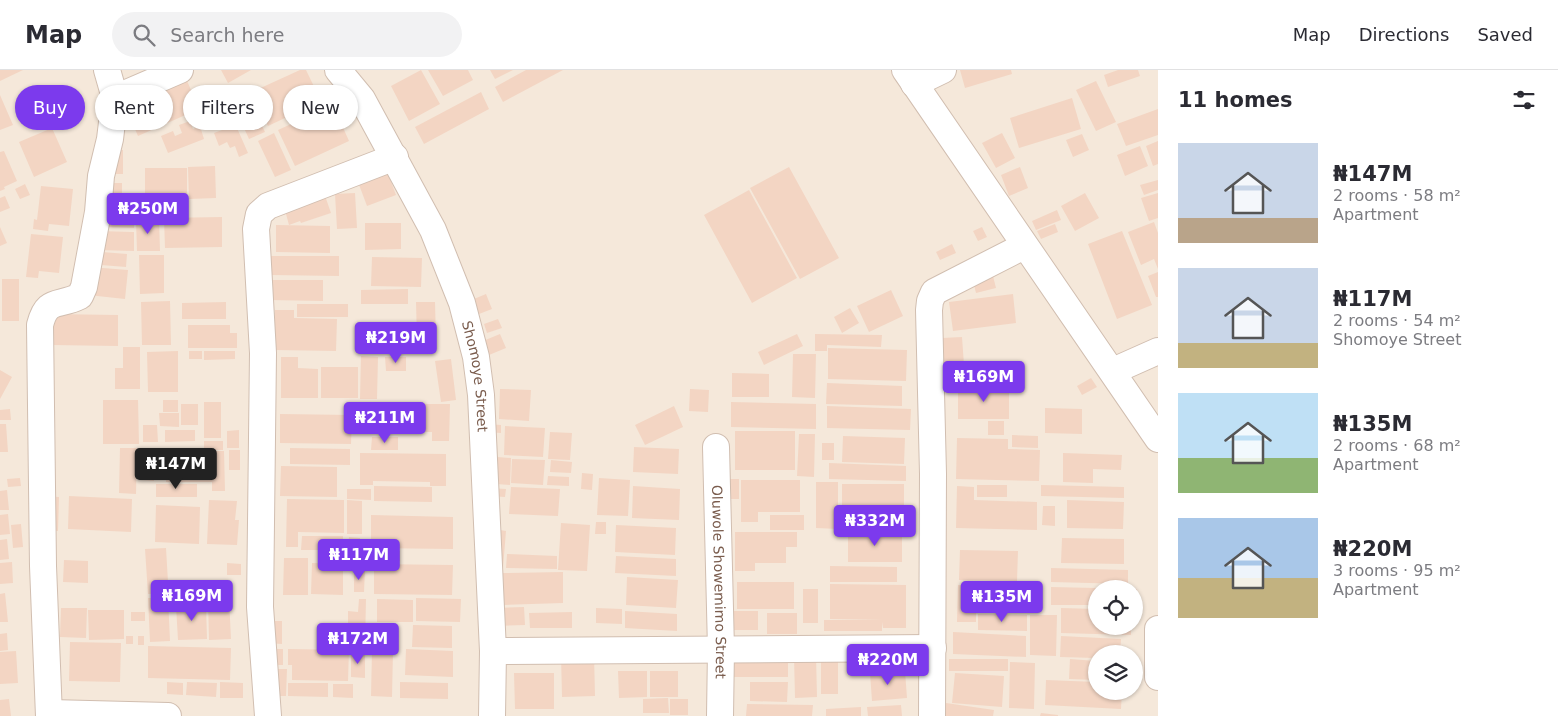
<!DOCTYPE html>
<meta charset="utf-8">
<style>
body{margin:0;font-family:"DejaVu Sans",sans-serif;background:#f2f2f3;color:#2b2b33;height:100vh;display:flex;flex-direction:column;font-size:19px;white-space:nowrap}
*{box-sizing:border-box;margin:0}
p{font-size:16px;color:#7c7c81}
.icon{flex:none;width:28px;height:28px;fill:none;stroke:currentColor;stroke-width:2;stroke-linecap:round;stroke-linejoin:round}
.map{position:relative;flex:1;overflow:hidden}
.side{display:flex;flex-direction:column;background:#fff;width:400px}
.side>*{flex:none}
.top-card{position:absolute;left:15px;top:15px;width:475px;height:45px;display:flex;gap:10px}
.buttons{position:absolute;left:1088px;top:510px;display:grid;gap:10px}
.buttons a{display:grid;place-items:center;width:55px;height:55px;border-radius:50%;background:#fff;box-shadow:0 1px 4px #0004;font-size:25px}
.price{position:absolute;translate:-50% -42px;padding:0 11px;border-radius:5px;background:#7c3aed;color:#fff;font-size:16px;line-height:32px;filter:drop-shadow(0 1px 2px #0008)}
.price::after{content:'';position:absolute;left:50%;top:30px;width:15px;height:11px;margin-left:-8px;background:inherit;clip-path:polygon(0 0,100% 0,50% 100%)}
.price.selected{background:#222;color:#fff}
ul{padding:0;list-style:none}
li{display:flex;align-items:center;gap:15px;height:125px;padding:0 20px}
li span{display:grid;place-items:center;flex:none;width:140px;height:100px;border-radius:0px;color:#555}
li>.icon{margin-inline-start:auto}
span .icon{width:60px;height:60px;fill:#fffc;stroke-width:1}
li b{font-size:21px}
h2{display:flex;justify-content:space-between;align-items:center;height:60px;padding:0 20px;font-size:21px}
.pill{padding:0 18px;border-radius:22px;background:#fff;box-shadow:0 1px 4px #0004;font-size:18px;line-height:45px}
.pill.selected{background:#7c3aed;color:#fff}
header{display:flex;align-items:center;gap:30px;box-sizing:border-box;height:70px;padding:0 25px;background:#fff;border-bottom:1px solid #e1e1e2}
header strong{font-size:24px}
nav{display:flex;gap:28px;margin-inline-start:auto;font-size:18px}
.search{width:350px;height:45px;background:#f2f2f3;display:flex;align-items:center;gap:12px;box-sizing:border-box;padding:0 18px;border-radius:28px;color:#7c7c81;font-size:19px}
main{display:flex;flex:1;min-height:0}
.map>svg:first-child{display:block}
.residential{fill:#f5e8da;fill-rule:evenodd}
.building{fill:#f3d5c3}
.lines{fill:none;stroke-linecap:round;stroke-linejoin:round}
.minor-casing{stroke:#d1beb0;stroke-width:28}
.minor{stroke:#fff;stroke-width:26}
.labels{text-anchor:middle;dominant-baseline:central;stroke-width:4;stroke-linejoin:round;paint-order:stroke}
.street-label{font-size:14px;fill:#7a5c4d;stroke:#fffaf3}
</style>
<header>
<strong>Map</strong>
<div class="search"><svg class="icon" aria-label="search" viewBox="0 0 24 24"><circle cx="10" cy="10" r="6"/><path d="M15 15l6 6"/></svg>Search here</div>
<nav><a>Map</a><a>Directions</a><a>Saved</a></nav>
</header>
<main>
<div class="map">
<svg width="1158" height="646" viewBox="0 0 1158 646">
<rect width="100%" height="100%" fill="#fdf6ec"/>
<path class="residential" d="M0,0H1158V646H0ZM1096,519H1134V556H1096ZM1096,584H1134V621H1096Z"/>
<path class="building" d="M0,0H23L0,11Z
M221,0H251L228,13Z
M300,0H306L321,31L268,56L252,22Z
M421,0L440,34L409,51L391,16Z
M428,0H468L473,10L443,26Z
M490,0H513L495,9Z
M526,0H563L503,32L495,17Z
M960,0H1011L1012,4L965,18Z
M1118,0H1138L1140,6L1108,17L1104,5Z
M185,6L199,39L138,66L124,34Z
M1096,11L1116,52L1096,61L1076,20Z
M481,22L489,39L424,74L415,57Z
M0,25L13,55L0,60Z
M248,27L265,62L249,69L233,34Z
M1072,28L1081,59L1019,78L1010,48Z
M333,35L349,71L295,96L278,60Z
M1158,39V65L1126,76L1117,54Z
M230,42L248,83L239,87L235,76L230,78L227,72L219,76L214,63L222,60L217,48Z
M190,51L193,59L200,56L204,69L168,83L161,66L173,61L175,66L182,63L179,55Z
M52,58L67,92L34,107L19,72Z
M274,63L291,100L275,107L258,71Z
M1002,63L1015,88L996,98L982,73Z
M1082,64L1089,80L1073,87L1066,70Z
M1158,71V94L1153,96L1146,76Z
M1140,76L1148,96L1125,106L1117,85Z
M109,80H123V104H109Z
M4,81L17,111L4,117L5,119L0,121V82Z
M384,93L396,125L367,136L355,104Z
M215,96L216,128L189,129L188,97Z
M789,97L839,188L800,209L750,118Z
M1020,97L1028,118L1009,126L1001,105Z
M145,98H187V129H145Z
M1158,110V120L1144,125L1140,115Z
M102,113H122V132H103Z
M25,114L30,125L20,129L15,119Z
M41,116L73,119L69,156L49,154L48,161L33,159L34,149L37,150Z
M323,120L331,143L301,153L300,151L289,155L286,144L273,148Z
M749,120L797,208L752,233L704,145Z
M355,123L357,158L337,159L335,124Z
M1085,123L1099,148L1075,161L1061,136Z
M1158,123V148L1149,151L1141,128Z
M5,126L10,138L0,142V128Z
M186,133V146L145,147V135Z
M103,135H134V158L103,157Z
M1057,140L1061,150L1036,160L1032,151Z
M222,147V177L165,178L164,148Z
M136,150H159L160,181H137Z
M1154,152L1158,163V199L1154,189L1141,195L1128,162Z
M365,153H401V179L365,180Z
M1055,154L1058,162L1041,169L1037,161Z
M276,155L330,156V183L276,182Z
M0,157L7,173L0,176Z
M982,157L987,167L978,171L973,161Z
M99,161L134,162V181L98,180Z
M1122,161L1152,235L1117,249L1088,174Z
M31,164L63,167L59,203L39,201L38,208L26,207Z
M952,174L956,183L940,190L936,182Z
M102,182L127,184L126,197L101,195Z
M139,185H164V223L140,224Z
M271,186H339V206L271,205Z
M372,187L422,188L421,217L371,216Z
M90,197L128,200L125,229L88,225Z
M1158,202V227H1156L1148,206Z
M993,206L996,218L976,223L973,211Z
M2,209H19V251H2Z
M269,210H323V231L269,230Z
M408,219V234H361V220Z
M891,220L903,246L869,262L857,236Z
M486,224L492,239L479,244L474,229Z
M1013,224L1016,253L953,261L949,232Z
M170,231L171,275H142L141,232Z
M226,232V249H182V233Z
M416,232H435L436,270H417Z
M297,234H348V247H297Z
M850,238L859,253L842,263L834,247Z
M275,240H294V248L337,249L336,281L275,280Z
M51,244L118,245V276L51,275Z
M498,249L502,258L487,263L484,254Z
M188,255H230V263H237V278H188Z
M500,264L506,278L489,285L483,271Z
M797,264L803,276L764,295L758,282Z
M815,264L882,265L881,277L827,275V281H815Z
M962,267L964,295L944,296L942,268Z
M123,277H140V319H115V298H123Z
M828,278L907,280L906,311L828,309Z
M178,281V322H148L147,282Z
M189,281H202V289H189Z
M204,281H235V289L204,290Z
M793,284H816L815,328L792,327Z
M361,286L378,287L377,329H360Z
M281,287H298V298L318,299V328H281Z
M385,287H406V301H386Z
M451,289L456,330L441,332L435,291Z
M321,297H358V328H321Z
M0,300L12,307L0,329Z
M732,303L769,304V327H732Z
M938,303H963V315L939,316Z
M1091,308L1097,317L1082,325L1077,316Z
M827,313L902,316V336L826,334Z
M1009,317V349H958V318Z
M500,319L531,320L529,351L499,349Z
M690,319L709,320L708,342L689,341Z
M103,330H138L139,374H103Z
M163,330H178V342H163Z
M204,332H221V368H204Z
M731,332L816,334V359L731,357Z
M181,334H198V355H181Z
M361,334L372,335V354H360Z
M397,334H450L449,371H432V362H397Z
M674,336L683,357L645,375L635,355Z
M827,336L911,339L910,360L827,358Z
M1045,338L1082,339V364L1045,363Z
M10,339L11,350H0V340Z
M159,343H179V357L160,356Z
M280,344L352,345L351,374L280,373Z
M988,351H1004V365H988Z
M0,354H6L8,382H0Z
M486,354L501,355V363L486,362Z
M143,355H157L158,372H143Z
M505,356L545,358L543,387L504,385Z
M165,360H195V371L165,372Z
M239,360V378H227V361Z
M735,361H795V400H735Z
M550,362L572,363L570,390L548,389Z
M799,364H815L814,407L797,406Z
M1012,365L1038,366V378L1012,377Z
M843,366L905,368L904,394L842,392Z
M372,367H398V380H371Z
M957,368L1008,369V379L1040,380L1039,411L956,409Z
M204,371H223V380H204Z
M822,373H834V390H822Z
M634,377L679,379L678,404L633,402Z
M120,378H137L136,424L119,423Z
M290,378L350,379V395L290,394Z
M229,380H240V400H229Z
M158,381H224L225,421H212V412H166V394H159Z
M142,382L155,383L154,411L141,410Z
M360,383L446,384V416H430V412L373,411V415H360Z
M1063,383L1122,385L1121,400L1093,399V413L1063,412Z
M497,387L511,388L510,415L496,414Z
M512,389L545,390L543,415L511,413Z
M551,390L572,392L571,403L550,402Z
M829,393L906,396V411L829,409Z
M281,396L337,397V427L280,426Z
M582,403L593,404L592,420L581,419Z
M548,406L569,407V416L547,415Z
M20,408L21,416L8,417L7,409Z
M599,408L630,410L628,446L597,445Z
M718,409H739V429H718Z
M741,410H800V442H758V452H741Z
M816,412H838V459L816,458Z
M156,414H197V427H156Z
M842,414H904V445H842Z
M977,415H1007V427H977Z
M1041,415L1124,417V428L1041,426Z
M374,416L432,417V432L374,431Z
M633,416L680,419L679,450L632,448Z
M957,416L974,417V430L1037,432V460L956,458Z
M511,417L560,419L558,446L509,444Z
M489,418L506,419L505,427L488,426Z
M347,419H371V430L347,429Z
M7,420L9,440H0V421Z
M45,426L59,427L58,461L44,460Z
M69,426L132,429L131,462L68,459Z
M287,429L344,430V463L298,462V477H286Z
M209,430L237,431L235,450H239L237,475L207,474Z
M347,430L362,431V464H347Z
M1067,430L1124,432L1123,459L1067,458Z
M156,435L200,437L199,474L155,472Z
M1043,436H1055V456L1042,455Z
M8,444L10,464L0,465V445Z
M371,445L453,447V479L371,478Z
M770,445H804V460H770Z
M841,446H878V459H841Z
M596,452H606V464H595Z
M561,453L590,455L587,501L558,500Z
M21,454L23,477L13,478L11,455Z
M616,455L676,458L675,485L615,482Z
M494,459L506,461L503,498L490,497Z
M735,462H797V477H786V493H755V501H735Z
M848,462L902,463V492H848Z
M302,466H343V480H301Z
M349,467L360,468V480H348Z
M1062,468L1124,469V494L1061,493Z
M7,469L9,489L0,490V470Z
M166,478L168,512H171L172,523L148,524L145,479Z
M369,480L400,481V491L369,490Z
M960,480L1018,481L1017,511L959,510Z
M507,484L557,486V499L506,498Z
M616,486L676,489V506L615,503Z
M284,488H308V525H283Z
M64,490L88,491V513L63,512Z
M12,492L13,513L0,514V493Z
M227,493L241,494V505H227Z
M312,493L343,494V525L311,524Z
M374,494L453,495L452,525L374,524Z
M830,496L897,497V512H830Z
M1051,498L1128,500V514L1051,512Z
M354,500H365L364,522H354Z
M563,502V533L504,535L503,503Z
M627,507L678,510L676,538L626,535Z
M737,512H794V539H737Z
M208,513L223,514V527L208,526Z
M830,514L906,515V558H883L882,552V561H824V550H883L830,549Z
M958,515L1023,517V542L976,541V552H957Z
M1051,517L1096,518V535H1051Z
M803,519H818V553H803Z
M1134,519H1137V536H1134Z
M5,523L8,552H0V524Z
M148,528H168L170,571L150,572Z
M229,528L231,569L209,570L208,529Z
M416,528L461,529L460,552L416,551Z
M359,529H366L365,575H348V541L358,542Z
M377,529L413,530V552H377Z
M206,535L207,569L178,570L176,536Z
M524,537L525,555L496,556L495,538Z
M61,538H87L86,568L60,567Z
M596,538L622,539V554L596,553Z
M1061,538L1096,539V556H1131V565L1061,563Z
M88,540H124V569L89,570Z
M625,541L677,544V561L625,558Z
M725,541H758V560H725Z
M131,542H145V551H131Z
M572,542V558H530L529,543Z
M767,543H797V564H767Z
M978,544L1027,545V561L978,560Z
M1030,545H1057L1056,586L1030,585Z
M266,551H282V574L266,573Z
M413,555L452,556V578L412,577Z
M953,562L1026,566V587L953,584Z
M7,563L8,580L0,581V564Z
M126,566H133V574H126Z
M138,566H144V575H138Z
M1061,566L1121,569L1120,584H1096V588L1060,587Z
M70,572L121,573L120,612L69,611Z
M148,576L231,578L230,610L148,608Z
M274,579H283V595H274Z
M288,579L349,580L348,611L292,610V595H288Z
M406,579L453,581V607L405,605Z
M16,581L18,613L0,614V582Z
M372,581H393L392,627L371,626Z
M351,583H365V608L351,607Z
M726,583H788V607H727Z
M594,584L595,626L562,627L561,585Z
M794,586H816L817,627L795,628Z
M821,586H838V624H821Z
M949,589H1008V601H949Z
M1070,589L1096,591V610L1069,609Z
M1010,592L1035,593L1034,639L1009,638Z
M274,599H287L286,626H274Z
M618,601H647V627L619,628Z
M650,601H678V627H650Z
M905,601L907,628L872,631L870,603Z
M514,603H554V639H515Z
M955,603L1004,606L1002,637L952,633Z
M1046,610L1096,612V621H1122L1121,639L1045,635Z
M167,612L183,613V625L167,624Z
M187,612L217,613L216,627L186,625Z
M220,612L243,613V628H220Z
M400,612L448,613V629L400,628Z
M750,612H788L787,632L750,631Z
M288,613H328V627L288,626Z
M333,614H353V628L333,627Z
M668,628L669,643H643V629Z
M9,629L11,646H0V630Z
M670,629H688V645H670Z
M946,633L994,640L993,646H944Z
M747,634L813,635L812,646H746Z
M901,635L902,646H868L867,637Z
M861,637V646H826V639Z
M1041,643L1058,645V646H1040Z"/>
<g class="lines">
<g class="minor-casing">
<g id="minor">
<path id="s1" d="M338,0L362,29L433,160L462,233L476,287L481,325L493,581L492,646"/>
<path d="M905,0L1158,369"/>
<path d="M914,14L943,0"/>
<path d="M115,28L180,0"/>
<path d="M1113,301L1158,281"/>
<path id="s2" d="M716,377L721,579L720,646"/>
<path d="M1158,559V607"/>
<path d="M493,581L933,578"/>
<path d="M50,643L168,646"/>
<path d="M49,646L43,496L40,255C47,227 58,237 80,226L84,217L98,142L101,106L110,69L115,28L107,0"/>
<path d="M268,646L260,537L263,283L256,159L259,144L268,136L395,87"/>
<path d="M932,646L933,404L929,240L930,231L934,222L1024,176"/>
</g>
</g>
<use href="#minor" class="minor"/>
</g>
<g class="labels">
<g class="street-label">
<text stroke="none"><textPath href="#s1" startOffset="340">Shomoye Street</textPath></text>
<text stroke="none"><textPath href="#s2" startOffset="135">Oluwole Showemimo Street</textPath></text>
</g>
</g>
</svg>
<div class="buttons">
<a><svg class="icon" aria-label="locate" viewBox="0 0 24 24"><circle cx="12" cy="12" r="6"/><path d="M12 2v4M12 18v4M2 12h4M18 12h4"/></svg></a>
<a><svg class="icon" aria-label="layers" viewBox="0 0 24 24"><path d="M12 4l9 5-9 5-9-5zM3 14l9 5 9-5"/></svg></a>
</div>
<b class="price" style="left:148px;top:165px">₦250M</b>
<b class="price" style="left:396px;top:294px">₦219M</b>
<b class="price" style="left:984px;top:333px">₦169M</b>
<b class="price" style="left:385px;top:374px">₦211M</b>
<b class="price selected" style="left:176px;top:420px">₦147M</b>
<b class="price" style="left:875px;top:477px">₦332M</b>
<b class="price" style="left:359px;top:511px">₦117M</b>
<b class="price" style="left:192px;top:552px">₦169M</b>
<b class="price" style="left:1002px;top:553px">₦135M</b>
<b class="price" style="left:358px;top:595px">₦172M</b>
<b class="price" style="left:888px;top:616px">₦220M</b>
<div class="top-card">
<a class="pill selected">Buy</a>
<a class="pill">Rent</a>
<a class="pill">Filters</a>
<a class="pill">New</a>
</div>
</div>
<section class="side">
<h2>11 homes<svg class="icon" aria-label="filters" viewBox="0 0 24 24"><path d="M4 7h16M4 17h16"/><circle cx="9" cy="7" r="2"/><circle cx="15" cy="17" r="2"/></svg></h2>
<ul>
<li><span style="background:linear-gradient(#c9d6e8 75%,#b9a48a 0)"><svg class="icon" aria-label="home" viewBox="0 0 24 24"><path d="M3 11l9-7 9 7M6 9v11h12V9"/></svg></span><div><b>₦147M</b><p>2 rooms · 58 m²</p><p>Apartment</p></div></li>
<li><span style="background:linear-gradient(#c9d6e8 75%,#c2b280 0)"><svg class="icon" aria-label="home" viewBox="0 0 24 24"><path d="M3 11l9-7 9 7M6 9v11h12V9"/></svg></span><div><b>₦117M</b><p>2 rooms · 54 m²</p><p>Shomoye Street</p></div></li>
<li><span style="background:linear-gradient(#bfe0f5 65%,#8fb573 0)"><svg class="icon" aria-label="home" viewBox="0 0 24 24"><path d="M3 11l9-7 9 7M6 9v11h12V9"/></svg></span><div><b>₦135M</b><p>2 rooms · 68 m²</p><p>Apartment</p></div></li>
<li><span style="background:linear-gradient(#a9c7e8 60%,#c2b280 0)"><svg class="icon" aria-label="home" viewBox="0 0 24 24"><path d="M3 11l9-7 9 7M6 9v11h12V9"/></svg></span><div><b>₦220M</b><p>3 rooms · 95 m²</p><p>Apartment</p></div></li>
</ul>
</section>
</main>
